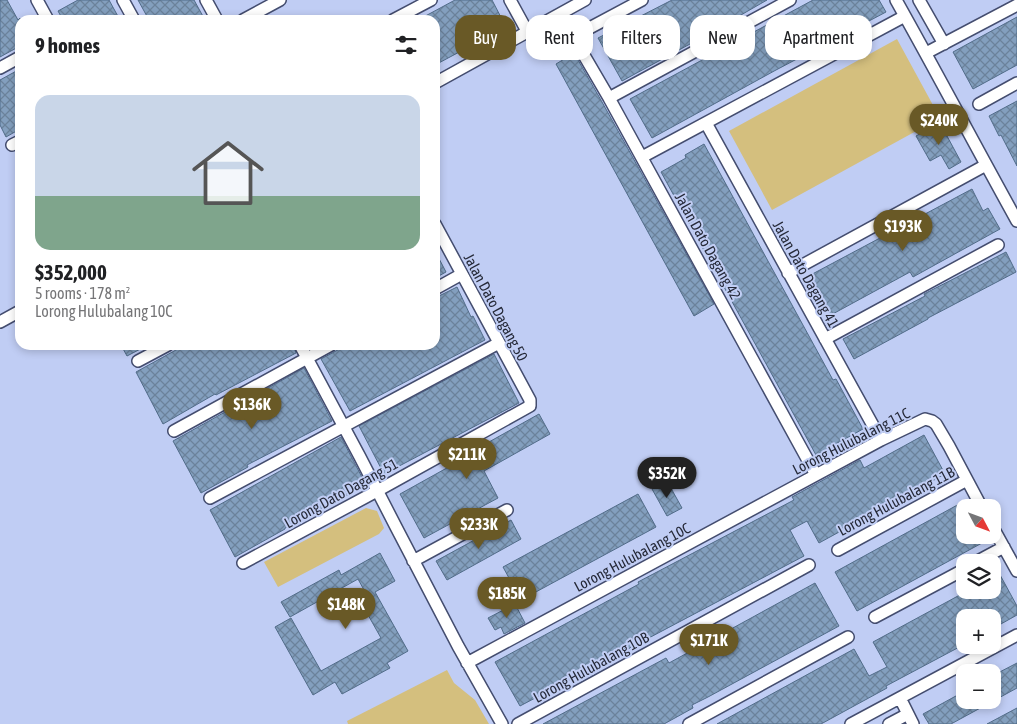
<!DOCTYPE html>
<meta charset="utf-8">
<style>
body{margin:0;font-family:"Asap Condensed",sans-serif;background:#f6f6f6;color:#202124;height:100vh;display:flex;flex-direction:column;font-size:19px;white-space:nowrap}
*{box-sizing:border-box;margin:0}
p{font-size:16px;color:#757577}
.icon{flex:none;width:28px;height:28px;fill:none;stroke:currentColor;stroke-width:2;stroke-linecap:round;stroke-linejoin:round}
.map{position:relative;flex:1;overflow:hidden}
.side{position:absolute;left:15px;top:15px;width:425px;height:335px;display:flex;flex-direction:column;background:#fff;border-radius:15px;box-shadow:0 2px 8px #0003}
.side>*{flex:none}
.guide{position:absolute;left:455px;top:15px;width:475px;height:45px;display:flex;gap:10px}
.needle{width:32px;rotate:131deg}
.controls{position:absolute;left:956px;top:499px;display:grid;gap:10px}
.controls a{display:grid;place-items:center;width:45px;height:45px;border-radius:10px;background:#fff;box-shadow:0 2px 8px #0003;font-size:25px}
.price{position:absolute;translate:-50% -42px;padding:0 11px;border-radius:18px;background:#695926;color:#fff;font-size:16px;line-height:32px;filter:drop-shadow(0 1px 2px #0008)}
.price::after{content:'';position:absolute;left:50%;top:30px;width:15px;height:11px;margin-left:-8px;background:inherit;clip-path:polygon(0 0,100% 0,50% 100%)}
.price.selected{background:#222;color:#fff}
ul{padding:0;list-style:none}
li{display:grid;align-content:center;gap:10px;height:265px;padding:0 20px}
li span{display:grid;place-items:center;height:155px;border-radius:15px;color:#555}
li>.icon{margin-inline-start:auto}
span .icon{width:90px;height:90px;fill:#fffc;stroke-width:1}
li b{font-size:21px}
h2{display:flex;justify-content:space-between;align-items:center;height:60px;padding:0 20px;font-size:21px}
.chip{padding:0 18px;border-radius:15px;background:#fff;box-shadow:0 2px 8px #0003;font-size:18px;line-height:45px}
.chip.selected{background:#695926;color:#fff}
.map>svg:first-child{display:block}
.park{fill:#d4bf7e}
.building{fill:url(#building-cross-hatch);stroke:#516c89}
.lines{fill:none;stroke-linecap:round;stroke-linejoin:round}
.minor-casing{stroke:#444d6f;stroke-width:14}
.minor{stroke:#fff;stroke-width:11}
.labels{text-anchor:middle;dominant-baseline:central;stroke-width:4;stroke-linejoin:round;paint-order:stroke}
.street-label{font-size:15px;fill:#252938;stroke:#c0cdf4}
</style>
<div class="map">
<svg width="1017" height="724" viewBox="0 0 1017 724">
<defs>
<pattern id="building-cross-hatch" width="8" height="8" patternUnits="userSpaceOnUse" patternTransform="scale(1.25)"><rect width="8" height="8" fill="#839fbe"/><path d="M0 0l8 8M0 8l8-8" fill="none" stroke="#6b829b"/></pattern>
</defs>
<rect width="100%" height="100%" fill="#c0cdf4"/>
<path class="park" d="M897,39L940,118L772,210L729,131Z
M366,508L377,511L384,528L379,534L278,587L264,562Z
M447,670L454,683L475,700L489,724H348L347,721Z"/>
<path class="building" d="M0,0H7L18,20L20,18V46L0,57Z
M78,0H109L120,20H63L58,11Z
M138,0H194L205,20H149Z
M455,0H492L506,27L435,65V20H418Z
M672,0H767L701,38L622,81L598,38Z
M813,0H879L886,12L776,70L652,138L630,99Z
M1017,17V65L973,89L953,52Z
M574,53L602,102L714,304L694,316L556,64Z
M20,69V129L6,137L0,125V80Z
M1017,101V166L1001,135L999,136L989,116Z
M940,123L961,162L949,169L941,155L930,161L916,136Z
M704,144L833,380L836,379L863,429L816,455L661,172L686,158L685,155Z
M972,189L983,211L988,208L1000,229L913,277L910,272L829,316L818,296L813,298L803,279Z
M435,251L446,272L435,278Z
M1006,252L1016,272L928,318V319L854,359L843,339L925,296L924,294Z
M457,287L471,317L473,316L485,340L350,411L321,359L347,345H435V298Z
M121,345H148L127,356Z
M185,345H293L296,353L216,395L215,394L163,424L136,372Z
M494,354L519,403L384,474L359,426Z
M304,368L332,421L247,465L248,467L201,493L173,441Z
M539,414L550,434L484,471L498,498L424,538L400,494L481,449L480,447Z
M924,435L945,474L819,543L807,521L790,530L804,556L520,706L495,662L639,584L638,582L794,500L792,497L860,460L864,468Z
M341,437L366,485L285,528V529L235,557L210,510Z
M667,481L682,508L667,516L652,489Z
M638,494L656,527L521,600L503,567Z
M961,503L965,511V535H978L982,543L857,611L835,572Z
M511,520L521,539L447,580L436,561Z
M380,553L395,581L375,592L408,651L387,663L390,668L342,694L335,682L313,695L275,627L291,618L321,671L381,638L363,606L370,601L358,579L290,617L281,602L339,570L341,575Z
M999,573L1017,606V615L992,629V618H965V644L886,686L887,688L821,724H717L854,649L869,676L887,667L873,642L969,590H992V577Z
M815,583L839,626L708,697L692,705L693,708L664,724H543L666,658L669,663Z
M515,604L525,623L504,634L501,627L495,630L488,618Z
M1017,663V688L951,724H929L923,714L965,691V700H992V676Z
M1017,708V724H987Z"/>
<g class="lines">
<g class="minor-casing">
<path id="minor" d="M37,0L48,20
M123,0L134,20
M206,0L217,20
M510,0L527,31
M642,0L582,32L579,38L578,45L609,98L816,475
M896,0C937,73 976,147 1017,221
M919,0L944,44
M243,20L280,0
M393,20L431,0
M926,53L1017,5
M0,68L20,57
M435,83L585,0
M609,98L790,0
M979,104L1017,83
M706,123L881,440
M12,145L20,141
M642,157L905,16
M788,273L986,165
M435,289L462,274
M0,322L20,311
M825,339L998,245
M300,345L360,457L396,527L458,646L502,724
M138,361L168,345
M174,431L331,345
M210,498L499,343
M992,526L1017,571
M838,550L967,480
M413,561L507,510
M976,562L1004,547
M243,563L377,491L530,406V400L435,224
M875,617L965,569
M467,663L881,440L925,419L932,421L936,424L949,446L982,508
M900,698L913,724
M518,724L809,565
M689,724L848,637
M851,724L1017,635
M889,724L908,714"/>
</g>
<use href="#minor" class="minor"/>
</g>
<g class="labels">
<g class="street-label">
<text transform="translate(708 246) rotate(61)">Jalan Dato Dagang 42</text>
<text transform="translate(806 274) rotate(61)">Jalan Dato Dagang 41</text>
<text transform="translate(496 307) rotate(62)">Jalan Dato Dagang 50</text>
<text transform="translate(851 441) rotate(-27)">Lorong Hulubalang 11C</text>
<text transform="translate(341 493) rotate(-29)">Lorong Dato Dagang 51</text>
<text transform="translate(896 501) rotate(-28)">Lorong Hulubalang 11B</text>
<text transform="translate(632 557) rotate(-28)">Lorong Hulubalang 10C</text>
<text transform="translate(591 667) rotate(-29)">Lorong Hulubalang 10B</text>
</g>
</g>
</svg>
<div class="controls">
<a><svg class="needle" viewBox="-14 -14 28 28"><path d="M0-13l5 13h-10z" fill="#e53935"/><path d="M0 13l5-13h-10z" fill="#757577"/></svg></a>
<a><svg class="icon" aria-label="layers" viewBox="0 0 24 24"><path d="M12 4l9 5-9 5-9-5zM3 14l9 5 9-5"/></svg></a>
<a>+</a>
<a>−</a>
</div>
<b class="price" style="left:939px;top:146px">$240K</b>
<b class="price" style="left:903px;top:252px">$193K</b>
<b class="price" style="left:252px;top:430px">$136K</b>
<b class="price" style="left:467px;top:480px">$211K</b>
<b class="price selected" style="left:667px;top:499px">$352K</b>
<b class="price" style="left:479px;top:550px">$233K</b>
<b class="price" style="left:507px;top:619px">$185K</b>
<b class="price" style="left:346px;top:630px">$148K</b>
<b class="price" style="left:709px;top:666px">$171K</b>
<div class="guide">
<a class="chip selected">Buy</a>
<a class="chip">Rent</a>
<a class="chip">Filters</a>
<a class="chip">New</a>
<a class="chip">Apartment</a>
</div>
<section class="side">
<h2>9 homes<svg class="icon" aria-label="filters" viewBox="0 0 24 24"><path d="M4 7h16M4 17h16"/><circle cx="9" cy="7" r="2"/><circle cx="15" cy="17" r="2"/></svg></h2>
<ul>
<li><span style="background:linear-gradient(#c9d6e8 65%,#7fa58c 0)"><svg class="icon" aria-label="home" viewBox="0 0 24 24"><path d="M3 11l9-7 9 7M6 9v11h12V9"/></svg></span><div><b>$352,000</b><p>5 rooms · 178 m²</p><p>Lorong Hulubalang 10C</p></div></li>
</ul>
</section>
</div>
